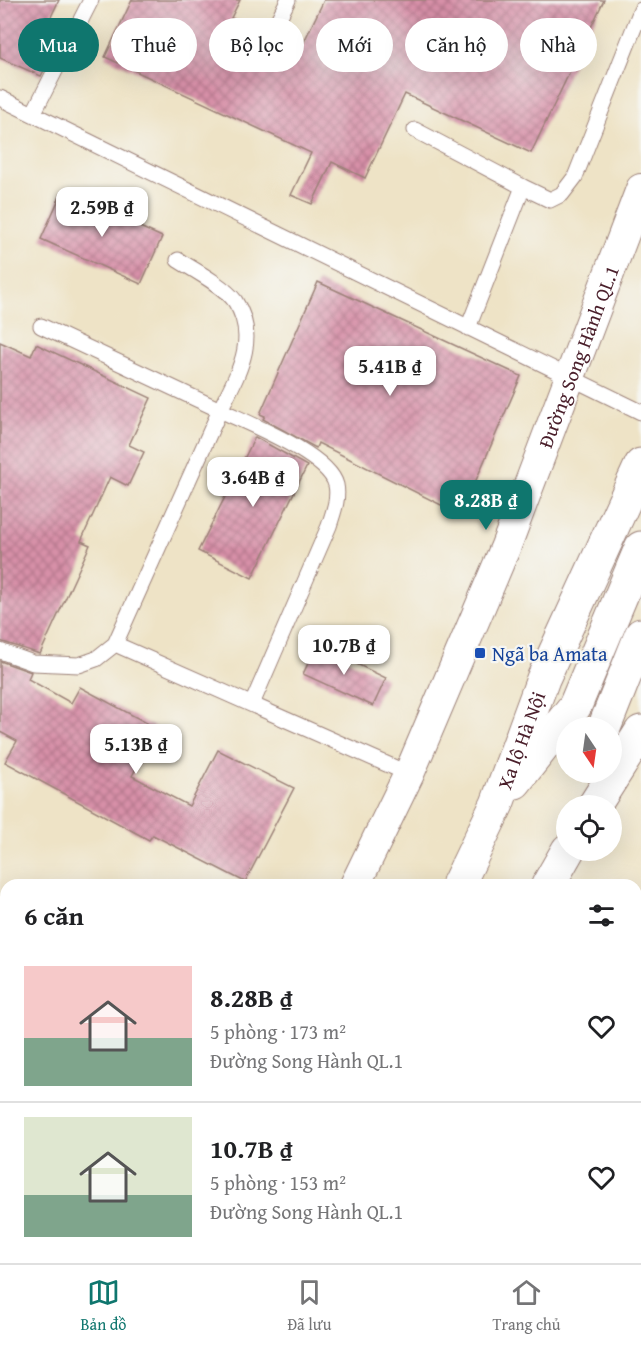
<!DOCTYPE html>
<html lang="vi">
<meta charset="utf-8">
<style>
body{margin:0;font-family:"Gentium Book Plus",serif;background:#f6f6f6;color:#202124;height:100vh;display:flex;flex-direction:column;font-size:22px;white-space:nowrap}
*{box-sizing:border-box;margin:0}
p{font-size:20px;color:#757577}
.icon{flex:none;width:33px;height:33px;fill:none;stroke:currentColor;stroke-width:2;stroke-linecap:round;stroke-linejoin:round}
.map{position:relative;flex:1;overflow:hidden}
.side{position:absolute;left:0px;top:879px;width:642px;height:384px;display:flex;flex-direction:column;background:#fff;border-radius:18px 18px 0 0;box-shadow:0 6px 24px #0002}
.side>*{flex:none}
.banner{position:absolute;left:18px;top:18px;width:606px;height:54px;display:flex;gap:12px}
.needle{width:39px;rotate:167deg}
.tools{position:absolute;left:556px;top:717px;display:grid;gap:12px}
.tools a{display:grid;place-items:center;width:66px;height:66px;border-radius:50%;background:#fff;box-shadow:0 6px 24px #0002;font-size:30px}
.price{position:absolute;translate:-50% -51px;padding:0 14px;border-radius:12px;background:#fff;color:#222;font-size:20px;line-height:39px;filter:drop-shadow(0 2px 3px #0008)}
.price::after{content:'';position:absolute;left:50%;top:36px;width:18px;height:14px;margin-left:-9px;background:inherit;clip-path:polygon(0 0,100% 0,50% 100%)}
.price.current{background:#0f766e;color:#fff}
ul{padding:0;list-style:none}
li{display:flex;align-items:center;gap:18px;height:150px;padding:0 24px}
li+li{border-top:2px solid #e0e0e0}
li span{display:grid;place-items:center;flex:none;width:168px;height:120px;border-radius:0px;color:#555}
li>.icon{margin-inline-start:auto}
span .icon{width:72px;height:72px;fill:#fffc;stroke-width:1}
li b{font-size:26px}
h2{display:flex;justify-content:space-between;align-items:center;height:72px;padding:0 24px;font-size:26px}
.tag{padding:0 21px;border-radius:27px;background:#fff;box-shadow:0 6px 24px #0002;font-size:21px;line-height:54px}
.tag.current{background:#0f766e;color:#fff}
.menu{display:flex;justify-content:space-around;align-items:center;height:84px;border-top:2px solid #e0e0e0;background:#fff;font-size:16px;color:#757577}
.menu a{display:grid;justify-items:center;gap:3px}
.menu .current{color:#0f766e}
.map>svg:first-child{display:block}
.building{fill:url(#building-cross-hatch)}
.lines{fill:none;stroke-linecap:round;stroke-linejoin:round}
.service-casing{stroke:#9c8178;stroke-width:17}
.minor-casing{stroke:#9c8178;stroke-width:32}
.trunk-casing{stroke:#9c8178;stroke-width:35}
.service{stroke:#fff;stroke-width:15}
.minor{stroke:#fff;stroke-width:30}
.trunk{stroke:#fff;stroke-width:33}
.transit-dot{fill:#1a4fb4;stroke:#f6f6f2;stroke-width:2}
.labels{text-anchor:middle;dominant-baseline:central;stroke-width:4.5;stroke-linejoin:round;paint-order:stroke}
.street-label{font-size:20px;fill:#4a1f2b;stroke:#f6f6f2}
.transit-label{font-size:20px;fill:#164399;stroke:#f6f6f2;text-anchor:start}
</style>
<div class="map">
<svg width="641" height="1263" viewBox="0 0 641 1263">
<defs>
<pattern id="building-cross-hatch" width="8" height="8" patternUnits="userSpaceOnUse" patternTransform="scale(1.5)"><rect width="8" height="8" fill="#d790a8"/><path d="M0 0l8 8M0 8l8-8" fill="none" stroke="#b07589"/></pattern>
</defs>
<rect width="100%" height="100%" fill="#f6f6f2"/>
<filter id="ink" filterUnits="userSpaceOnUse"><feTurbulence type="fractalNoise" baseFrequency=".0167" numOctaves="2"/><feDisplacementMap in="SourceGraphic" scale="12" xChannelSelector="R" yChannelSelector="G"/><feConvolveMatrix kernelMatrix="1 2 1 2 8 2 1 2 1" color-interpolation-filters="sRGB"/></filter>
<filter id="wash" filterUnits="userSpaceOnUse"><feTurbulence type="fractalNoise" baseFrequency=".008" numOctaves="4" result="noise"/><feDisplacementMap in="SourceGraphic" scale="24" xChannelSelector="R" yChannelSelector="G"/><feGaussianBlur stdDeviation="1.35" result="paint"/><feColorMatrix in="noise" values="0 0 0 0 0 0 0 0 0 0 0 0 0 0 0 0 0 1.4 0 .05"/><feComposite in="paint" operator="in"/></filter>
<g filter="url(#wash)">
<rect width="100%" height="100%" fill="#eee3c6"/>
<g id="blocks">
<path class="building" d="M0,0H59L49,21L66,28L41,76L0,58Z
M132,0H240L231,18L300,50L324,0H604L531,153L405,94L365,178L332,162L312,204L291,195L311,153L105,57Z
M62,192L162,237L141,284L41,239Z
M318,282L521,376L461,515L318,443L316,448L263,419L265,416L260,414Z
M0,342L31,356L36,344L151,398L129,445L144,452L128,486L110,477L81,541L90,545L40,654L0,641Z
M255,437L307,466L252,578L198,551Z
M317,645L386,678L373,706L303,674Z
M0,661L31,672L28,679L71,703L80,687L158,729L132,776L189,806L218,750L294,788L245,882L153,835L149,840L5,762L17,741L0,732Z"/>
</g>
</g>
<g filter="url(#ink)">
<use href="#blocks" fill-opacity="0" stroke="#9c8178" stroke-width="1.5"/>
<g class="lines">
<g class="service-casing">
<path id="service" d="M274,28L288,0
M0,98L641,412
M33,114L91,0
M415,130L523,187L468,328
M523,187L550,200L562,194L575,177L641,10
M178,260C194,270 224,286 235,301C260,339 237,375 220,410C247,423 329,455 336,485C339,499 333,513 329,526L252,704
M41,326L220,410L115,644L409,774
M0,651L33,663L79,665L96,659L115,644"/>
</g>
<g class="minor-casing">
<g id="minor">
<path id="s1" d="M355,885L409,774L506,546L641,189"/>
<path d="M0,1159L6,1164"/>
<path d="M130,1257L138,1263"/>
</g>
</g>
<g class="trunk-casing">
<g id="trunk">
<path d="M604,728L641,635"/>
<path d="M515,782L575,706L641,548"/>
<path d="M594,806L641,732"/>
<path id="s2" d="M458,885L497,804L543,679L641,465"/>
<path d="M548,885L568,850"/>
<path d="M278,1263L281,1257"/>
<path d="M334,1263L337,1257"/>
</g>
</g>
<use href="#service" class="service"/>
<use href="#minor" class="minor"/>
<use href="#trunk" class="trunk"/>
</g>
</g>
<rect class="transit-dot" x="474" y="647" width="12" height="12" rx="3"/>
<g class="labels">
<g class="street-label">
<text stroke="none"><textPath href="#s1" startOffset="574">Đường Song Hành QL.1</textPath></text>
<text stroke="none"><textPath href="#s2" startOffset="158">Xa lộ Hà Nội</textPath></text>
</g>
<g class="transit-label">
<text x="492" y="653">Ngã ba Amata</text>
</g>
</g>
</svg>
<div class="tools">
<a><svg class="needle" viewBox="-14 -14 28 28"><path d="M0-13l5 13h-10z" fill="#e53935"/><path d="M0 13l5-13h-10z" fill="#757577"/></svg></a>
<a><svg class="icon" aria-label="locate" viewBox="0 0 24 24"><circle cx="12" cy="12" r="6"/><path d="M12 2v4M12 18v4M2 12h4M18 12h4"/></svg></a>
</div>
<b class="price" style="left:102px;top:238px">2.59B ₫</b>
<b class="price" style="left:390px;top:397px">5.41B ₫</b>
<b class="price" style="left:253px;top:508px">3.64B ₫</b>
<b class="price current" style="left:486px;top:531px">8.28B ₫</b>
<b class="price" style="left:344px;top:676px">10.7B ₫</b>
<b class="price" style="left:136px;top:775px">5.13B ₫</b>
<div class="banner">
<a class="tag current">Mua</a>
<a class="tag">Thuê</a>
<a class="tag">Bộ lọc</a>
<a class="tag">Mới</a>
<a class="tag">Căn hộ</a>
<a class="tag">Nhà</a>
</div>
<section class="side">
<h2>6 căn<svg class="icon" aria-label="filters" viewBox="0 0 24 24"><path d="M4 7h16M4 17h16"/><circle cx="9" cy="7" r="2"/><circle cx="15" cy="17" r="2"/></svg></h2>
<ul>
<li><span style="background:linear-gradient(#f6c9c9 60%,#7fa58c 0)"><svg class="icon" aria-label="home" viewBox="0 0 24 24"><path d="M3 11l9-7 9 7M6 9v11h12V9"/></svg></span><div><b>8.28B ₫</b><p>5 phòng · 173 m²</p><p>Đường Song Hành QL.1</p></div><svg class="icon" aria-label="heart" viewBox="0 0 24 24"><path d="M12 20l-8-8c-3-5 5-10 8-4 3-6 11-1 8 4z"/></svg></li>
<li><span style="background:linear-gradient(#dfe7d0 65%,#7fa58c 0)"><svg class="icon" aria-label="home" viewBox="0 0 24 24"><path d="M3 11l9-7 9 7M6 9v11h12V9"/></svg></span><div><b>10.7B ₫</b><p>5 phòng · 153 m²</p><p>Đường Song Hành QL.1</p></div><svg class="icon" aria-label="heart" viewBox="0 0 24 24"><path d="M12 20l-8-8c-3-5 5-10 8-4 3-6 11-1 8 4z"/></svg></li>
</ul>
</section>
</div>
<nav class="menu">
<a class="current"><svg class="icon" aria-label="map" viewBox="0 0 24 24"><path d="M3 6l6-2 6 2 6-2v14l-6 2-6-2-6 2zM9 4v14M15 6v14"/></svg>Bản đồ</a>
<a><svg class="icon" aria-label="saved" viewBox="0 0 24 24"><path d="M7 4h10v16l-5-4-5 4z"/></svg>Đã lưu</a>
<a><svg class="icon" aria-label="home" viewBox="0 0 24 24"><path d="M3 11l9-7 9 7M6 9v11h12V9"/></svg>Trang chủ</a>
</nav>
